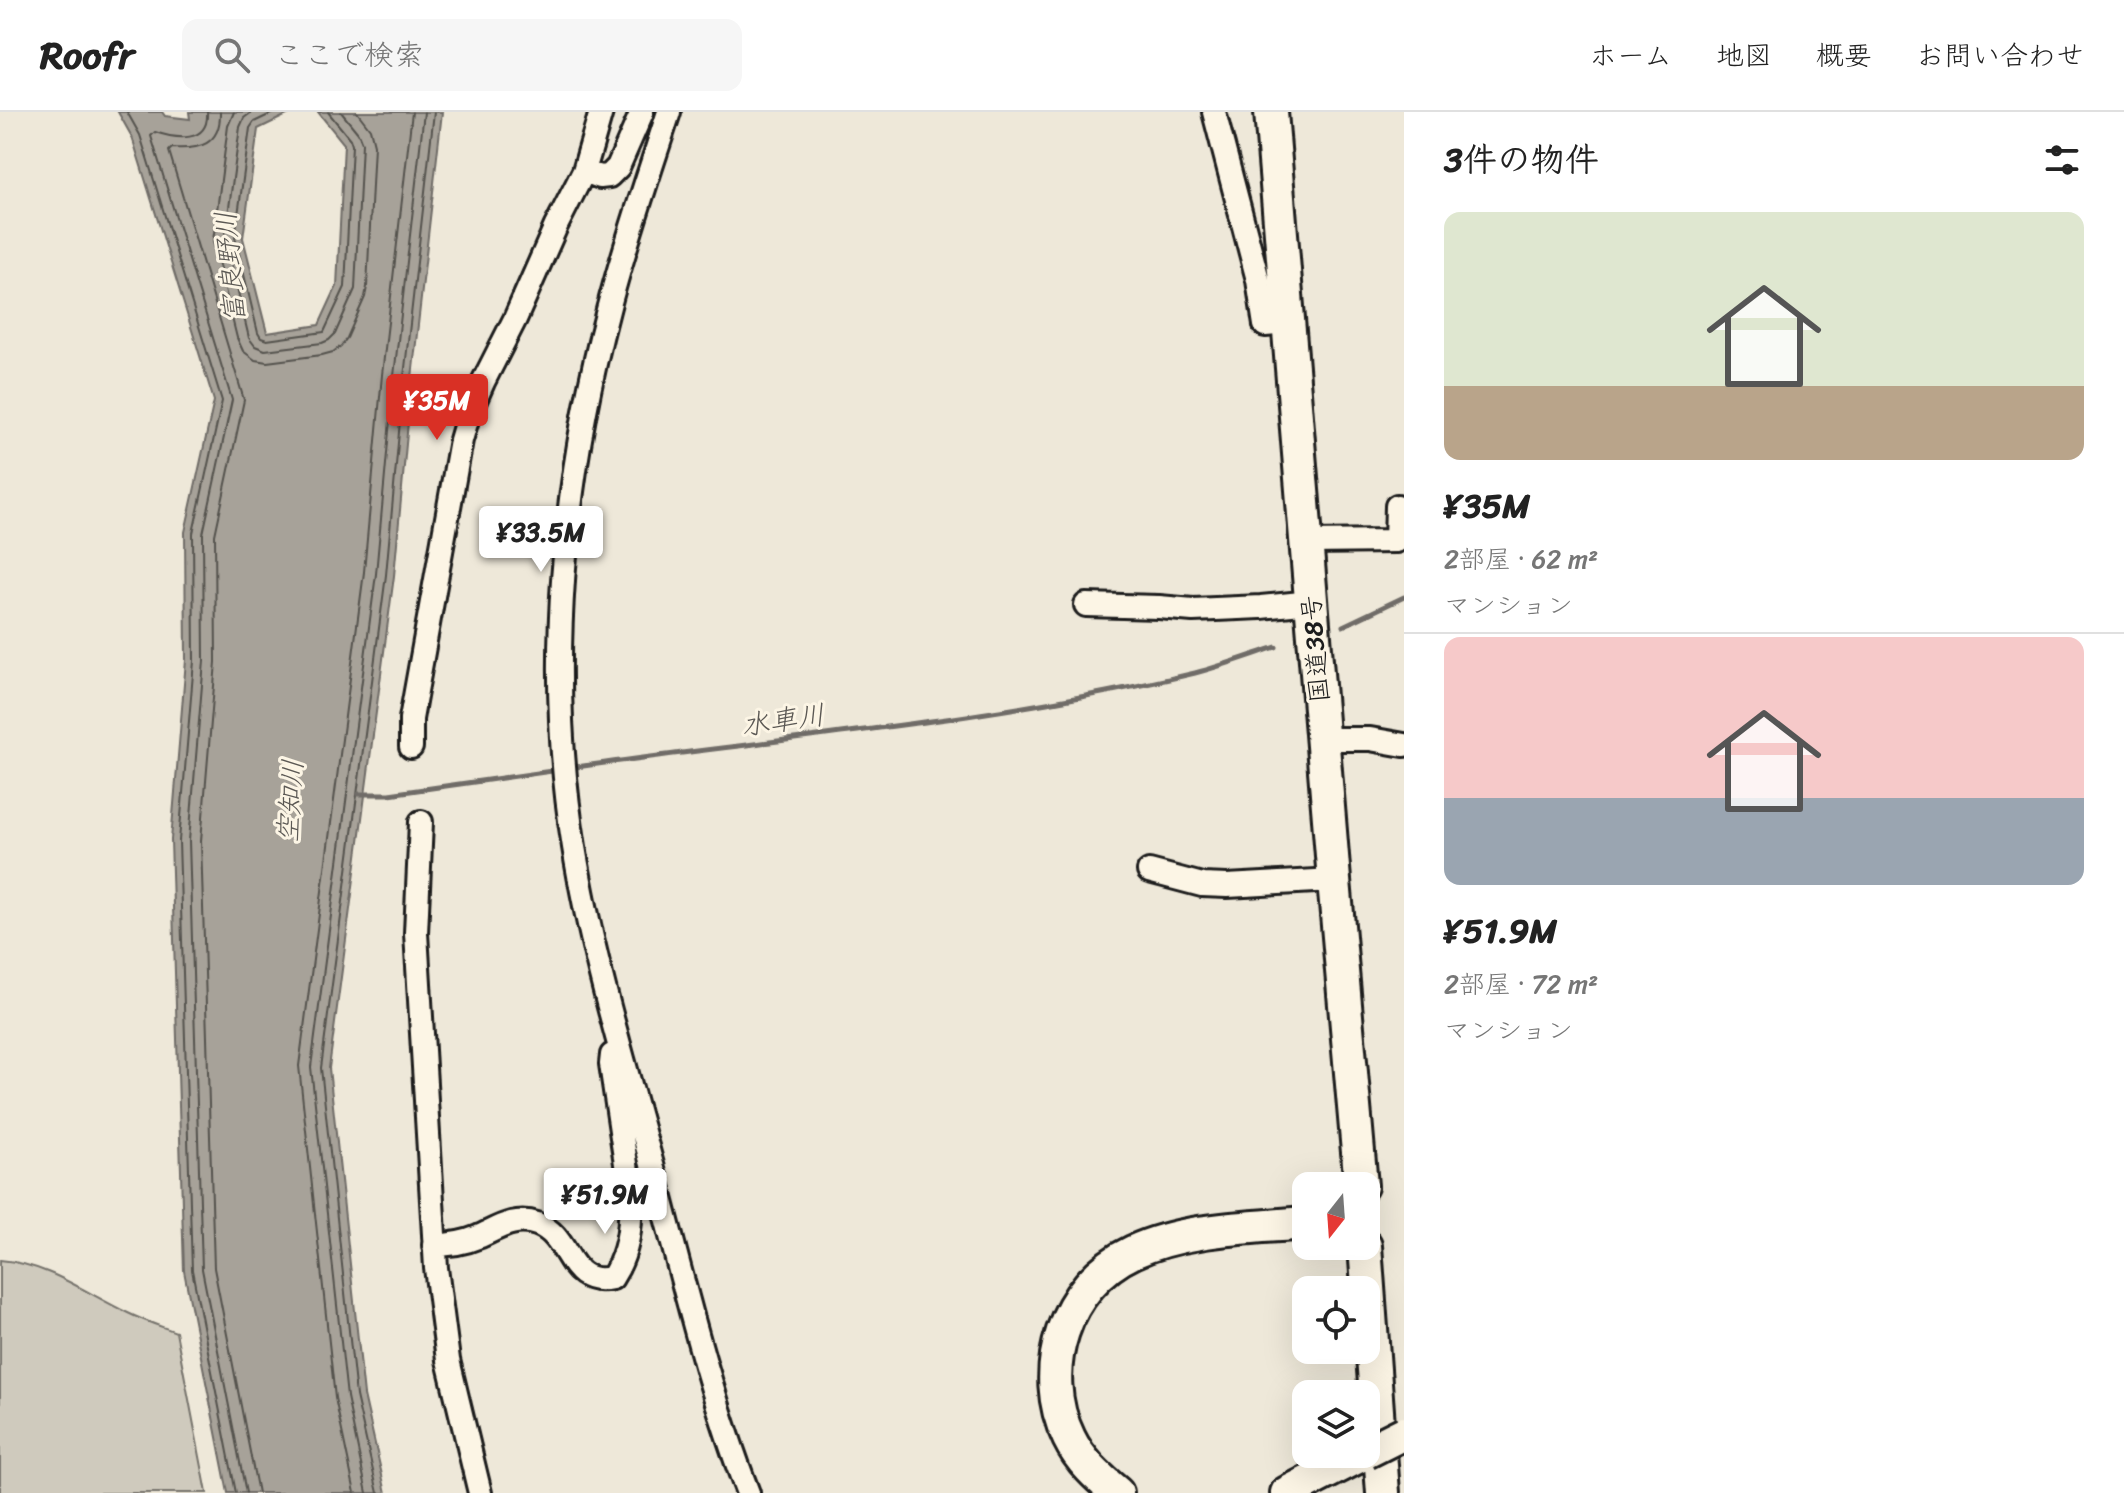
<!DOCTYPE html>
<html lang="ja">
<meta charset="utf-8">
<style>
body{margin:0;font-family:Sriracha,"Klee One",sans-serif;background:#f6f6f6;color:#222;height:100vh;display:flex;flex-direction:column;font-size:30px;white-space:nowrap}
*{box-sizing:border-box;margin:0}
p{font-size:26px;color:#767676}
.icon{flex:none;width:44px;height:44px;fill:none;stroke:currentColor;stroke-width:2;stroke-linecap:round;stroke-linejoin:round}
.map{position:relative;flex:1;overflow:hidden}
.panel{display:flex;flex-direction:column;background:#fff;width:720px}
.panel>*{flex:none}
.needle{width:52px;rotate:197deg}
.buttons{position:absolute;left:1292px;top:1060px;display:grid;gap:16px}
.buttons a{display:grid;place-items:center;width:88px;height:88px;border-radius:16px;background:#fff;box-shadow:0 8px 32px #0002;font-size:40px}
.price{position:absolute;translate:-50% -68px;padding:0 18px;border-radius:8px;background:#fff;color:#222;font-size:26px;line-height:52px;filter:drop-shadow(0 2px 4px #0008)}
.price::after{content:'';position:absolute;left:50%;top:48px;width:24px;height:18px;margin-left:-12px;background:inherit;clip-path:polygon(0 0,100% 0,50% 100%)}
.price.selected{background:#d93025;color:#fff}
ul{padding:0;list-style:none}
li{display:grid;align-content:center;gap:16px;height:424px;padding:0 40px}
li+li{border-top:2px solid #e0e0e0}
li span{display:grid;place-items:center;height:248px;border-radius:16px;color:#555}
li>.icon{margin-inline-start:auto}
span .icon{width:144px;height:144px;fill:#fffc;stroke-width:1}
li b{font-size:34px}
h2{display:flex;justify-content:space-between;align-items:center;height:96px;padding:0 40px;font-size:34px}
header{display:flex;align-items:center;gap:48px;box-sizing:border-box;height:112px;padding:0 40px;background:#fff;border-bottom:2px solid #e0e0e0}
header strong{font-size:38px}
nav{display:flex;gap:44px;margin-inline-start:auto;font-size:28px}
.search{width:560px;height:72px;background:#f6f6f6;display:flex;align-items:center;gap:20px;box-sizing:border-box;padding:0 28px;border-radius:16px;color:#767676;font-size:30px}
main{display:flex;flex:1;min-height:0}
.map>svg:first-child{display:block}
.green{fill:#cfcabd;stroke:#76736c;stroke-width:2}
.water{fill:#a7a299;stroke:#6f6c67;stroke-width:2}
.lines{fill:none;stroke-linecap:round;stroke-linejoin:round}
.shore{stroke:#54524e;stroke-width:2}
.stream{stroke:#6f6c67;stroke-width:5}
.minor-casing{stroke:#1c1c1c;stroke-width:28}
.highway-casing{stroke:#1c1c1c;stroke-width:38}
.minor{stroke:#fcf5e5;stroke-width:22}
.highway{stroke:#fcf5e5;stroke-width:32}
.highway-bridge-casing{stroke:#1c1c1c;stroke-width:38;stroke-linecap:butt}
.highway-bridge{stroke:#fcf5e5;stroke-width:32}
.labels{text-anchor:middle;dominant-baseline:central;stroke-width:6;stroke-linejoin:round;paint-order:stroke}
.street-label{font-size:26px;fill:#1c1c1c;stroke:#fcf5e5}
.water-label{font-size:28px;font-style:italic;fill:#5b5854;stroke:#fcf5e5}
</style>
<header>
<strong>Roofr</strong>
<div class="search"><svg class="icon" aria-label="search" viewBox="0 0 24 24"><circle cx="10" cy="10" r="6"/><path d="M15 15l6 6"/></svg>ここで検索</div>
<nav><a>ホーム</a><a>地図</a><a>概要</a><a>お問い合わせ</a></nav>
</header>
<main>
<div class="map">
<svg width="1404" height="1381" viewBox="0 0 1404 1381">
<rect width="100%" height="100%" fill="#eee8d9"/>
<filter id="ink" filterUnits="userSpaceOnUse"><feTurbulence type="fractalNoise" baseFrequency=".0125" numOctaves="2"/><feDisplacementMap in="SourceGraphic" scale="16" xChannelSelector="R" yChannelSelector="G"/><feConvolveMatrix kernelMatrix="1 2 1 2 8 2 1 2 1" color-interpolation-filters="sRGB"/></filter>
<g filter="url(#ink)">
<path class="green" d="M0,1148C48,1152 86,1181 128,1201C144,1209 160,1214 176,1220L207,1381H0Z"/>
<path class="water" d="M118,0H162L165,4L190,7L189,0H293L258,17L243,126L267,221L319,213L337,174L344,32L318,0H442L412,266L394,464L329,956L364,1283L386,1381H228L184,1159L171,728L186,548L185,420L214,289L132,25Z"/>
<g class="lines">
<path class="shore" d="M127,0L140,23L222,289L193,421L194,549L179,729L192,1158L236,1381
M207,0C209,32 176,27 155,20L151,24L232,288L203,422L204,549L189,729L202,1157L246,1381
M220,0C221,33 199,38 172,36L169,39L244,288L215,423L216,550L201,729L214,1156L258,1381
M234,0L228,14L213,129L237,226L243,239L255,248L267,250L322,243L333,240L341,234L347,226L365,185L367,175L374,33L370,17L357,0
M252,0L244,6L240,15L225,125L249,226L255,234L265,238L322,231L329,228L335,222L355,177L362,31L358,21L341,0
M275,0L254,10L250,16L235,125L258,221L261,226L267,228L324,220L345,175L352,33L350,27L328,0
M355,1381L335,1286L299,954L364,460L382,263L412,0
M367,1381L347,1285L311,955L376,462L394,264L424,0
M378,1381L356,1284L321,956L386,463L404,265L434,0"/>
<path class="stream" d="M1343,514L1404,485
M569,656C778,626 989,610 1195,561C1222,554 1249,544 1276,535
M359,682H389L559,658"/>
<g class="minor-casing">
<path id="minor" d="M669,0C648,65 625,131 608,198C563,369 545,559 574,735C592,845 625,952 654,1060C683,1167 708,1277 748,1381
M1214,0L1258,168L1265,213L1288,211
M584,59L600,65L609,64L618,55L642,0
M1306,430L1396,429L1397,394
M1086,493L1159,495L1193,498L1261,495L1311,490
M1324,627H1370L1404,633
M411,635V607L461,328L468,304L483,270L515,207L556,114L584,59L601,0
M421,710L416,821L436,1156L448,1248L480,1381
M1149,759L1202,773L1227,774L1334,768
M434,1133C449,1133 464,1131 478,1125C497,1117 514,1104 537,1112C573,1125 565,1176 612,1166C639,1125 630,1077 623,1032C619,1006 615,979 611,952L612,943"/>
</g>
<g class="highway-casing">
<path id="highway" d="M1271,0L1334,768L1361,1074
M1365,1134L1383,1381
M1117,1381C1098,1365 1080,1349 1069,1326C1036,1259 1064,1172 1133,1140C1185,1116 1249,1116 1306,1111
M1287,1381L1363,1342"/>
</g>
<use href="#minor" class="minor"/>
<use href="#highway" class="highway"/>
<g class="highway-bridge-casing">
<path id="highway-bridge" d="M1366,1340L1404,1321"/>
</g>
<use href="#highway-bridge" class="highway-bridge"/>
</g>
</g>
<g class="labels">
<g class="street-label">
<text transform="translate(1315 537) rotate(-95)">国道38号</text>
</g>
<g class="water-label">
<text transform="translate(230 155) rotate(-95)">富良野川</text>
<text transform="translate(783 608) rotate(-8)">水車川</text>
<text transform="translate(290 689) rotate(-86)">空知川</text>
</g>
</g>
</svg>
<div class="buttons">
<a><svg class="needle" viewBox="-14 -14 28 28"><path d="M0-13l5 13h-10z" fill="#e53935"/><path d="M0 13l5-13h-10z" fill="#767676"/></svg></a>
<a><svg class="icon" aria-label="locate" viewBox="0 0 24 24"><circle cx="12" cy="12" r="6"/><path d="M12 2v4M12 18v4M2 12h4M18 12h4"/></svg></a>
<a><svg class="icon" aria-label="layers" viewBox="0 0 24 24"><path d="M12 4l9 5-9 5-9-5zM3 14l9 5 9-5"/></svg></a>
</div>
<b class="price selected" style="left:437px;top:330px">¥35M</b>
<b class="price" style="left:541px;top:462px">¥33.5M</b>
<b class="price" style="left:605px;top:1124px">¥51.9M</b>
</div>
<section class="panel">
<h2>3件の物件<svg class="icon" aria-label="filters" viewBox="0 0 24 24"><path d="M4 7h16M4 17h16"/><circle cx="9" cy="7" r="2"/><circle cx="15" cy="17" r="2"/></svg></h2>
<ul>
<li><span style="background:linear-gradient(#dfe7d0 70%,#b9a48a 0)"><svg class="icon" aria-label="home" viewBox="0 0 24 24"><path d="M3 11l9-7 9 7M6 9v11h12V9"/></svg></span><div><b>¥35M</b><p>2部屋 · 62 m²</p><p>マンション</p></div></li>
<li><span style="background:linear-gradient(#f6c9c9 65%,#9aa5b1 0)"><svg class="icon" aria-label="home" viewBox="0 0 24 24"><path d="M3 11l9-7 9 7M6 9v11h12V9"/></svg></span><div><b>¥51.9M</b><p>2部屋 · 72 m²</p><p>マンション</p></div></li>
</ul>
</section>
</main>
